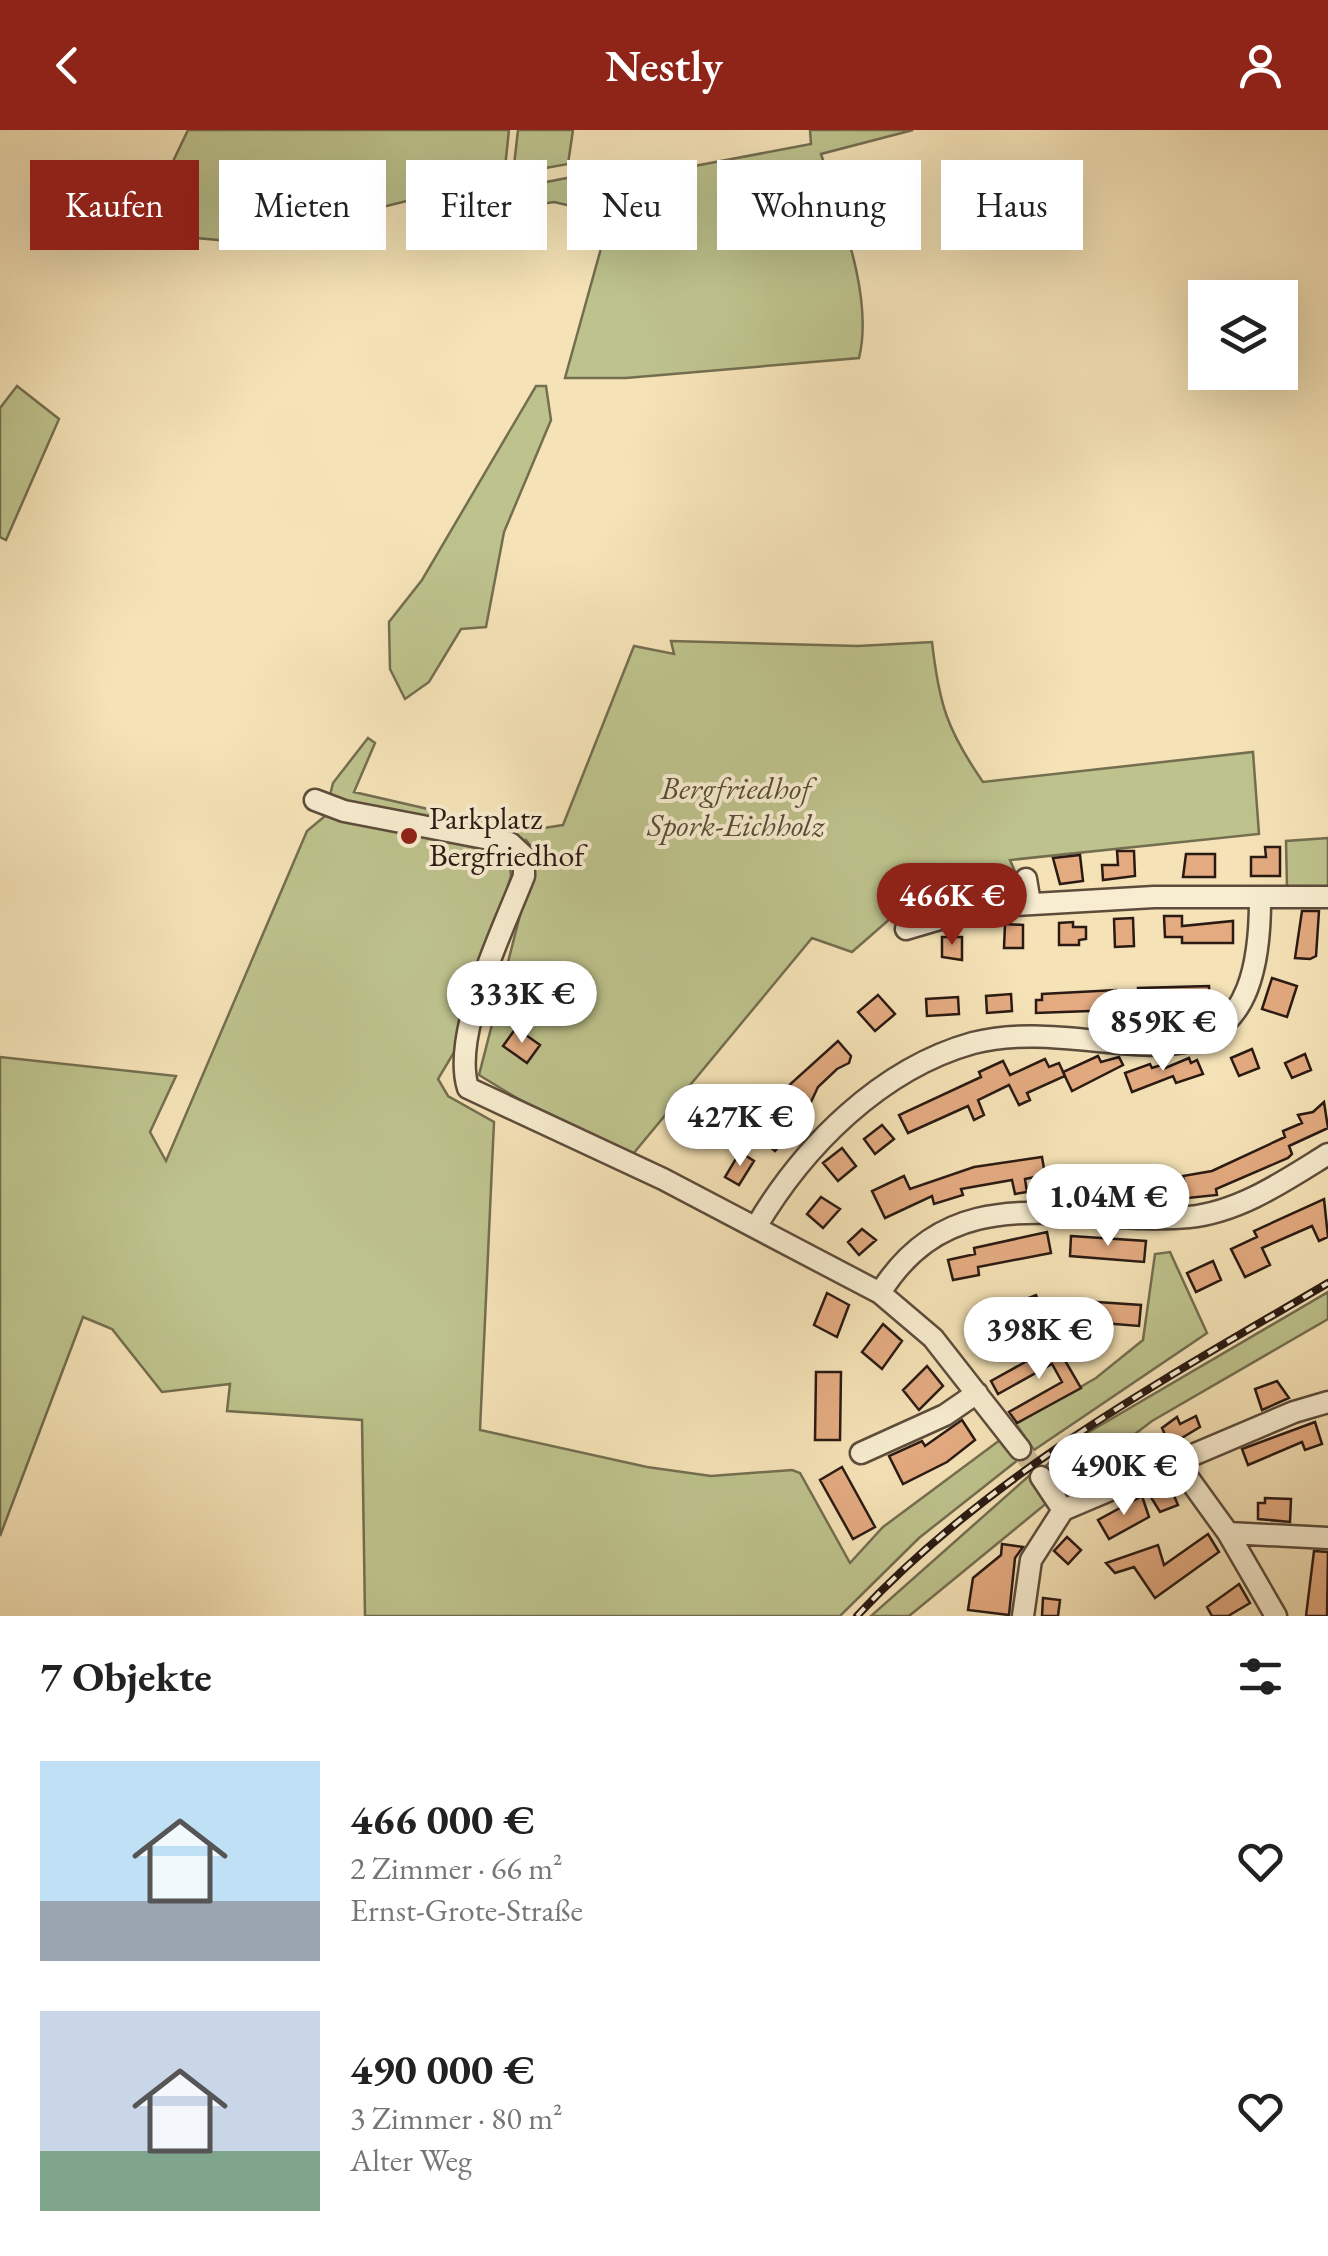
<!DOCTYPE html>
<html lang="de">
<meta charset="utf-8">
<style>
body{margin:0;font-family:"EB Garamond",serif;background:#f6f6f6;color:#222;height:100vh;display:flex;flex-direction:column;font-size:38px;white-space:nowrap}
*{box-sizing:border-box;margin:0}
p{font-size:32px;color:#767676}
.icon{flex:none;width:55px;height:55px;fill:none;stroke:currentColor;stroke-width:2;stroke-linecap:round;stroke-linejoin:round}
.map{position:relative;height:1486px;overflow:hidden}
.side{display:flex;flex-direction:column;background:#fff;flex:1}
.side>*{flex:none}
.guide{position:absolute;left:30px;top:30px;width:1270px;height:90px;display:flex;gap:20px}
.tools{position:absolute;left:1188px;top:150px;display:grid;gap:20px}
.tools a{display:grid;place-items:center;width:110px;height:110px;border-radius:0px;background:#fff;box-shadow:0 10px 40px #0002;font-size:50px}
.price{position:absolute;translate:-50% -85px;padding:0 22px;border-radius:35px;background:#fff;color:#222;font-size:32px;line-height:65px;filter:drop-shadow(0 2px 5px #0008)}
.price::after{content:'';position:absolute;left:50%;top:60px;width:30px;height:22px;margin-left:-15px;background:inherit;clip-path:polygon(0 0,100% 0,50% 100%)}
.price.on{background:#8f2418;color:#fff}
ul{padding:0;list-style:none}
li{display:flex;align-items:center;gap:30px;height:250px;padding:0 40px}
li span{display:grid;place-items:center;flex:none;width:280px;height:200px;border-radius:0px;color:#555}
li>.icon{margin-inline-start:auto}
span .icon{width:120px;height:120px;fill:#fffc;stroke-width:1}
li b{font-size:42px}
h2{display:flex;justify-content:space-between;align-items:center;height:120px;padding:0 40px;font-size:42px}
.tag{padding:0 35px;border-radius:0px;background:#fff;box-shadow:0 10px 40px #0002;font-size:35px;line-height:90px}
.tag.on{background:#8f2418;color:#fff}
header{display:flex;justify-content:space-between;align-items:center;height:130px;padding:0 40px;background:#8f2418;color:#fff;font-size:45px;font-weight:600}
.map>svg:first-child{display:block}
.green{fill:#bec38d;stroke:#746e50;stroke-width:2.5}
.building{fill:#e4ab81;stroke:#2a1a13;stroke-width:2.5}
.lines{fill:none;stroke-linecap:round;stroke-linejoin:round}
.minor-tunnel{stroke:#ccbb96;stroke-width:20;stroke-dasharray:20 10;stroke-linecap:butt}
.minor-casing{stroke:#5d4c3c;stroke-width:25}
.minor{stroke:#f8edd0;stroke-width:20}
.rail-casing{stroke:#2a1a13;stroke-width:8}
.rail{stroke:#f8edd0;stroke-width:4;stroke-dasharray:11;stroke-linecap:butt}
.poi-dot{fill:#8f2418;stroke:#f8edd0;stroke-width:4}
.labels{text-anchor:middle;dominant-baseline:central;stroke-width:8;stroke-linejoin:round;paint-order:stroke}
.park-label{font-size:32px;font-style:italic;fill:#564d38;stroke:#f8edd0}
.poi-label{font-size:32px;fill:#2a1a13;stroke:#f8edd0;text-anchor:start}
</style>
<header><svg class="icon" aria-label="back" viewBox="0 0 24 24"><path d="M15 5l-7 7 7 7"/></svg>Nestly<svg class="icon" aria-label="person" viewBox="0 0 24 24"><circle cx="12" cy="8" r="4"/><path d="M4 21q1-7 8-7t8 7"/></svg></header>
<div class="map">
<svg width="1328" height="1486" viewBox="0 0 1328 1486">
<rect width="100%" height="100%" fill="#f5e3b7"/>
<filter id="stains"><feTurbulence type="fractalNoise" baseFrequency=".002" numOctaves="4"/><feColorMatrix values="0 0 0 0 .2 0 0 0 0 .09 0 0 0 0 .02 0 0 0 .5 -.17"/></filter>
<radialGradient id="worn" r=".72"><stop offset=".6" stop-color="#630" stop-opacity="0"/><stop offset="1" stop-color="#630" stop-opacity=".3"/></radialGradient>
<path class="green" d="M188,0H509L504,47L241,112L151,104L144,92Z
M518,0H573L568,34L513,44Z
M810,0H913L821,24C840,83 874,167 859,228L626,248H565L620,50L811,14Z
M577,46L589,48L596,63L593,81L554,72L509,79L443,72Z
M17,256L59,289L6,410L0,407V278Z
M536,256H546L551,290L504,402L486,497L461,499L429,552L405,569L390,539L389,492L422,450Z
M671,511L858,516L932,512C939,574 947,600 983,652L1253,622L1259,704L1010,730L1016,744L892,787L852,822L812,808L633,1024L525,973L479,945L536,723L526,710L509,726L511,746L456,919L438,949L448,966L494,992L480,1300L647,1337L711,1346L792,1340L800,1343L850,1433L883,1397L1004,1307L1019,1329L919,1408L840,1486H365L362,1290L227,1281L230,1254L162,1262L112,1199L83,1187L0,1406V927L176,946L150,1002L166,1031L307,701L325,686L333,653L368,608L375,613L354,662L524,701L563,695L634,516L674,524Z
M1328,708V757L1287,758L1286,711Z
M1170,1122L1207,1203L1034,1320L1016,1294L1096,1248L1143,1210L1155,1124Z
M1328,1162V1189L1152,1291L1059,1362L1043,1338L1089,1302Z
M1030,1345L1048,1372L909,1486H871Z"/>
<path class="building" d="M1265,717H1280V746H1251V727H1266Z
M1117,721H1134L1135,746L1103,750L1102,735H1118Z
M1186,724H1215V747H1183Z
M1080,725L1083,751L1060,754L1053,728Z
M1302,781H1319L1316,826L1310,829L1295,828Z
M1164,786H1182V796L1233,791V813H1182V807H1165Z
M1133,788L1134,816L1115,817L1114,789Z
M1073,792V797H1086V809L1079,810V815H1059V793Z
M1005,794L1023,795V818H1004Z
M942,807H962V830L942,827Z
M1272,848L1297,856L1287,887L1262,879Z
M1209,856L1210,880H1139L1138,858Z
M1116,860L1117,880L1036,883V870H1042V864Z
M1011,864L1012,881L987,883L986,866Z
M878,865L895,884L875,901L858,882Z
M958,867L959,884L927,886L926,869Z
M516,898L540,915L527,933L503,916Z
M838,911L851,926L849,933L837,939L818,957L811,972L800,979L786,965V958Z
M1252,919L1259,938L1239,946L1231,928Z
M1305,924L1311,940L1292,948L1285,933Z
M1098,926L1101,932L1119,927L1123,935L1072,961L1063,942Z
M1189,928L1191,933L1197,930L1203,944L1176,953L1173,946L1132,962L1125,943L1150,934L1152,938L1161,935L1163,939Z
M1045,929L1049,937L1059,933L1065,946L1027,963L1030,970L1019,975L1009,955L978,970L984,985L974,990L968,976L908,1003L899,985L981,947L979,942L1003,931L1010,945Z
M1324,972L1328,998L1289,1016L1292,1024L1288,1028L1216,1059L1217,1065L1188,1068L1183,1046L1212,1041L1285,1007L1283,1001L1302,993L1298,985L1313,982Z
M777,989L792,1001L775,1021L760,1009Z
M882,995L894,1009L875,1024L864,1009Z
M842,1018L856,1036L838,1051L823,1033Z
M740,1022L754,1031L739,1055L725,1047Z
M1042,1027L1045,1045L1025,1049L1027,1062L1015,1064L1012,1050L961,1059L963,1065L934,1074L932,1066L885,1088L872,1061L904,1046L910,1059L974,1037Z
M1064,1037L1092,1038L1091,1044H1133L1132,1052L1171,1054L1170,1072L1063,1060Z
M821,1067L840,1079L823,1098L807,1084Z
M1324,1069L1328,1107L1319,1111L1312,1096L1262,1118L1270,1135L1245,1147L1231,1119L1257,1107L1254,1101Z
M862,1099L876,1110L859,1125L848,1112Z
M1047,1102L1051,1123L978,1137L979,1145L953,1150L948,1130L975,1124L974,1118Z
M1071,1106L1146,1111L1144,1132L1070,1126Z
M1213,1131L1221,1150L1196,1162L1187,1143Z
M827,1163L849,1175L837,1207L814,1195Z
M1036,1165L1046,1189L976,1215L967,1192Z
M1067,1170L1141,1175L1139,1196L1065,1190Z
M883,1194L902,1211L882,1239L862,1222Z
M1056,1215L1081,1258L1017,1293L1009,1282L1062,1252L1052,1234L998,1264L991,1251Z
M927,1236L943,1256L919,1280L903,1260Z
M816,1242H841L840,1310H815Z
M1277,1251L1289,1268L1262,1280L1255,1259Z
M1196,1286L1200,1297L1170,1315L1162,1298L1177,1287L1180,1294Z
M962,1290L975,1310L947,1332L903,1354L889,1326L922,1311L925,1316Z
M1315,1292L1322,1314L1305,1320L1302,1312L1248,1335L1242,1319Z
M842,1337L875,1397L853,1409L820,1350Z
M1169,1354L1178,1375L1160,1382L1149,1364Z
M1142,1366L1149,1387L1109,1409L1098,1390Z
M1265,1368L1291,1369L1290,1392L1258,1389V1373H1265Z
M1208,1404L1219,1422L1155,1468L1134,1437L1115,1443L1106,1433L1158,1415L1164,1435Z
M1067,1407L1081,1420L1068,1434L1054,1421Z
M1002,1414L1023,1417L1015,1428L1009,1485L968,1480L973,1448L1001,1425Z
M1314,1421L1328,1422L1327,1486H1306Z
M1239,1454L1250,1473L1228,1486H1212L1207,1477Z
M1043,1468L1060,1470L1058,1486H1042Z"/>
<g class="lines">
<path class="minor-tunnel" d="M1020,1319L1041,1347"/>
<g class="minor-casing">
<path id="minor" d="M315,670L344,681L510,713L524,726V746C503,800 451,904 468,958L663,1049L880,1163L933,1208L1020,1319
M1026,749L1030,773
M906,799L981,777L1154,767H1328
M756,1097C803,1017 880,939 973,913C1102,879 1261,999 1260,768
M880,1163C956,1041 1076,1097 1189,1087C1240,1082 1286,1050 1328,1024
M861,1323L945,1285L977,1263
M1176,1331L1228,1403L1276,1486
M1041,1347L1063,1380
M1228,1403L1328,1408
M1023,1486L1031,1430L1063,1380L1294,1282L1328,1272"/>
</g>
<use href="#minor" class="minor"/>
<g class="rail-casing">
<path id="rail" d="M857,1486C989,1344 1163,1250 1328,1153"/>
</g>
<use href="#rail" class="rail"/>
</g>
<circle class="poi-dot" cx="409" cy="706" r="10"/>
<g class="labels">
<g class="park-label">
<text x="736" y="658">Bergfriedhof<tspan x="736" dy="37">Spork-Eichholz</tspan></text>
</g>
<g class="poi-label">
<text x="429" y="688">Parkplatz<tspan x="429" dy="37">Bergfriedhof</tspan></text>
</g>
</g>
<rect width="100%" height="100%" filter="url(#stains)"/>
<rect width="100%" height="100%" fill="url(#worn)"/>
</svg>
<div class="tools">
<a><svg class="icon" aria-label="layers" viewBox="0 0 24 24"><path d="M12 4l9 5-9 5-9-5zM3 14l9 5 9-5"/></svg></a>
</div>
<b class="price on" style="left:952px;top:818px">466K €</b>
<b class="price" style="left:522px;top:916px">333K €</b>
<b class="price" style="left:1163px;top:944px">859K €</b>
<b class="price" style="left:740px;top:1039px">427K €</b>
<b class="price" style="left:1108px;top:1119px">1.04M €</b>
<b class="price" style="left:1039px;top:1252px">398K €</b>
<b class="price" style="left:1124px;top:1388px">490K €</b>
<div class="guide">
<a class="tag on">Kaufen</a>
<a class="tag">Mieten</a>
<a class="tag">Filter</a>
<a class="tag">Neu</a>
<a class="tag">Wohnung</a>
<a class="tag">Haus</a>
</div>
</div>
<section class="side">
<h2>7 Objekte<svg class="icon" aria-label="filters" viewBox="0 0 24 24"><path d="M4 7h16M4 17h16"/><circle cx="9" cy="7" r="2"/><circle cx="15" cy="17" r="2"/></svg></h2>
<ul>
<li><span style="background:linear-gradient(#bfe0f5 70%,#9aa5b1 0)"><svg class="icon" aria-label="home" viewBox="0 0 24 24"><path d="M3 11l9-7 9 7M6 9v11h12V9"/></svg></span><div><b>466 000 €</b><p>2 Zimmer · 66 m²</p><p>Ernst-Grote-Straße</p></div><svg class="icon" aria-label="heart" viewBox="0 0 24 24"><path d="M12 20l-8-8c-3-5 5-10 8-4 3-6 11-1 8 4z"/></svg></li>
<li><span style="background:linear-gradient(#c9d6e8 70%,#7fa58c 0)"><svg class="icon" aria-label="home" viewBox="0 0 24 24"><path d="M3 11l9-7 9 7M6 9v11h12V9"/></svg></span><div><b>490 000 €</b><p>3 Zimmer · 80 m²</p><p>Alter Weg</p></div><svg class="icon" aria-label="heart" viewBox="0 0 24 24"><path d="M12 20l-8-8c-3-5 5-10 8-4 3-6 11-1 8 4z"/></svg></li>
</ul>
</section>
